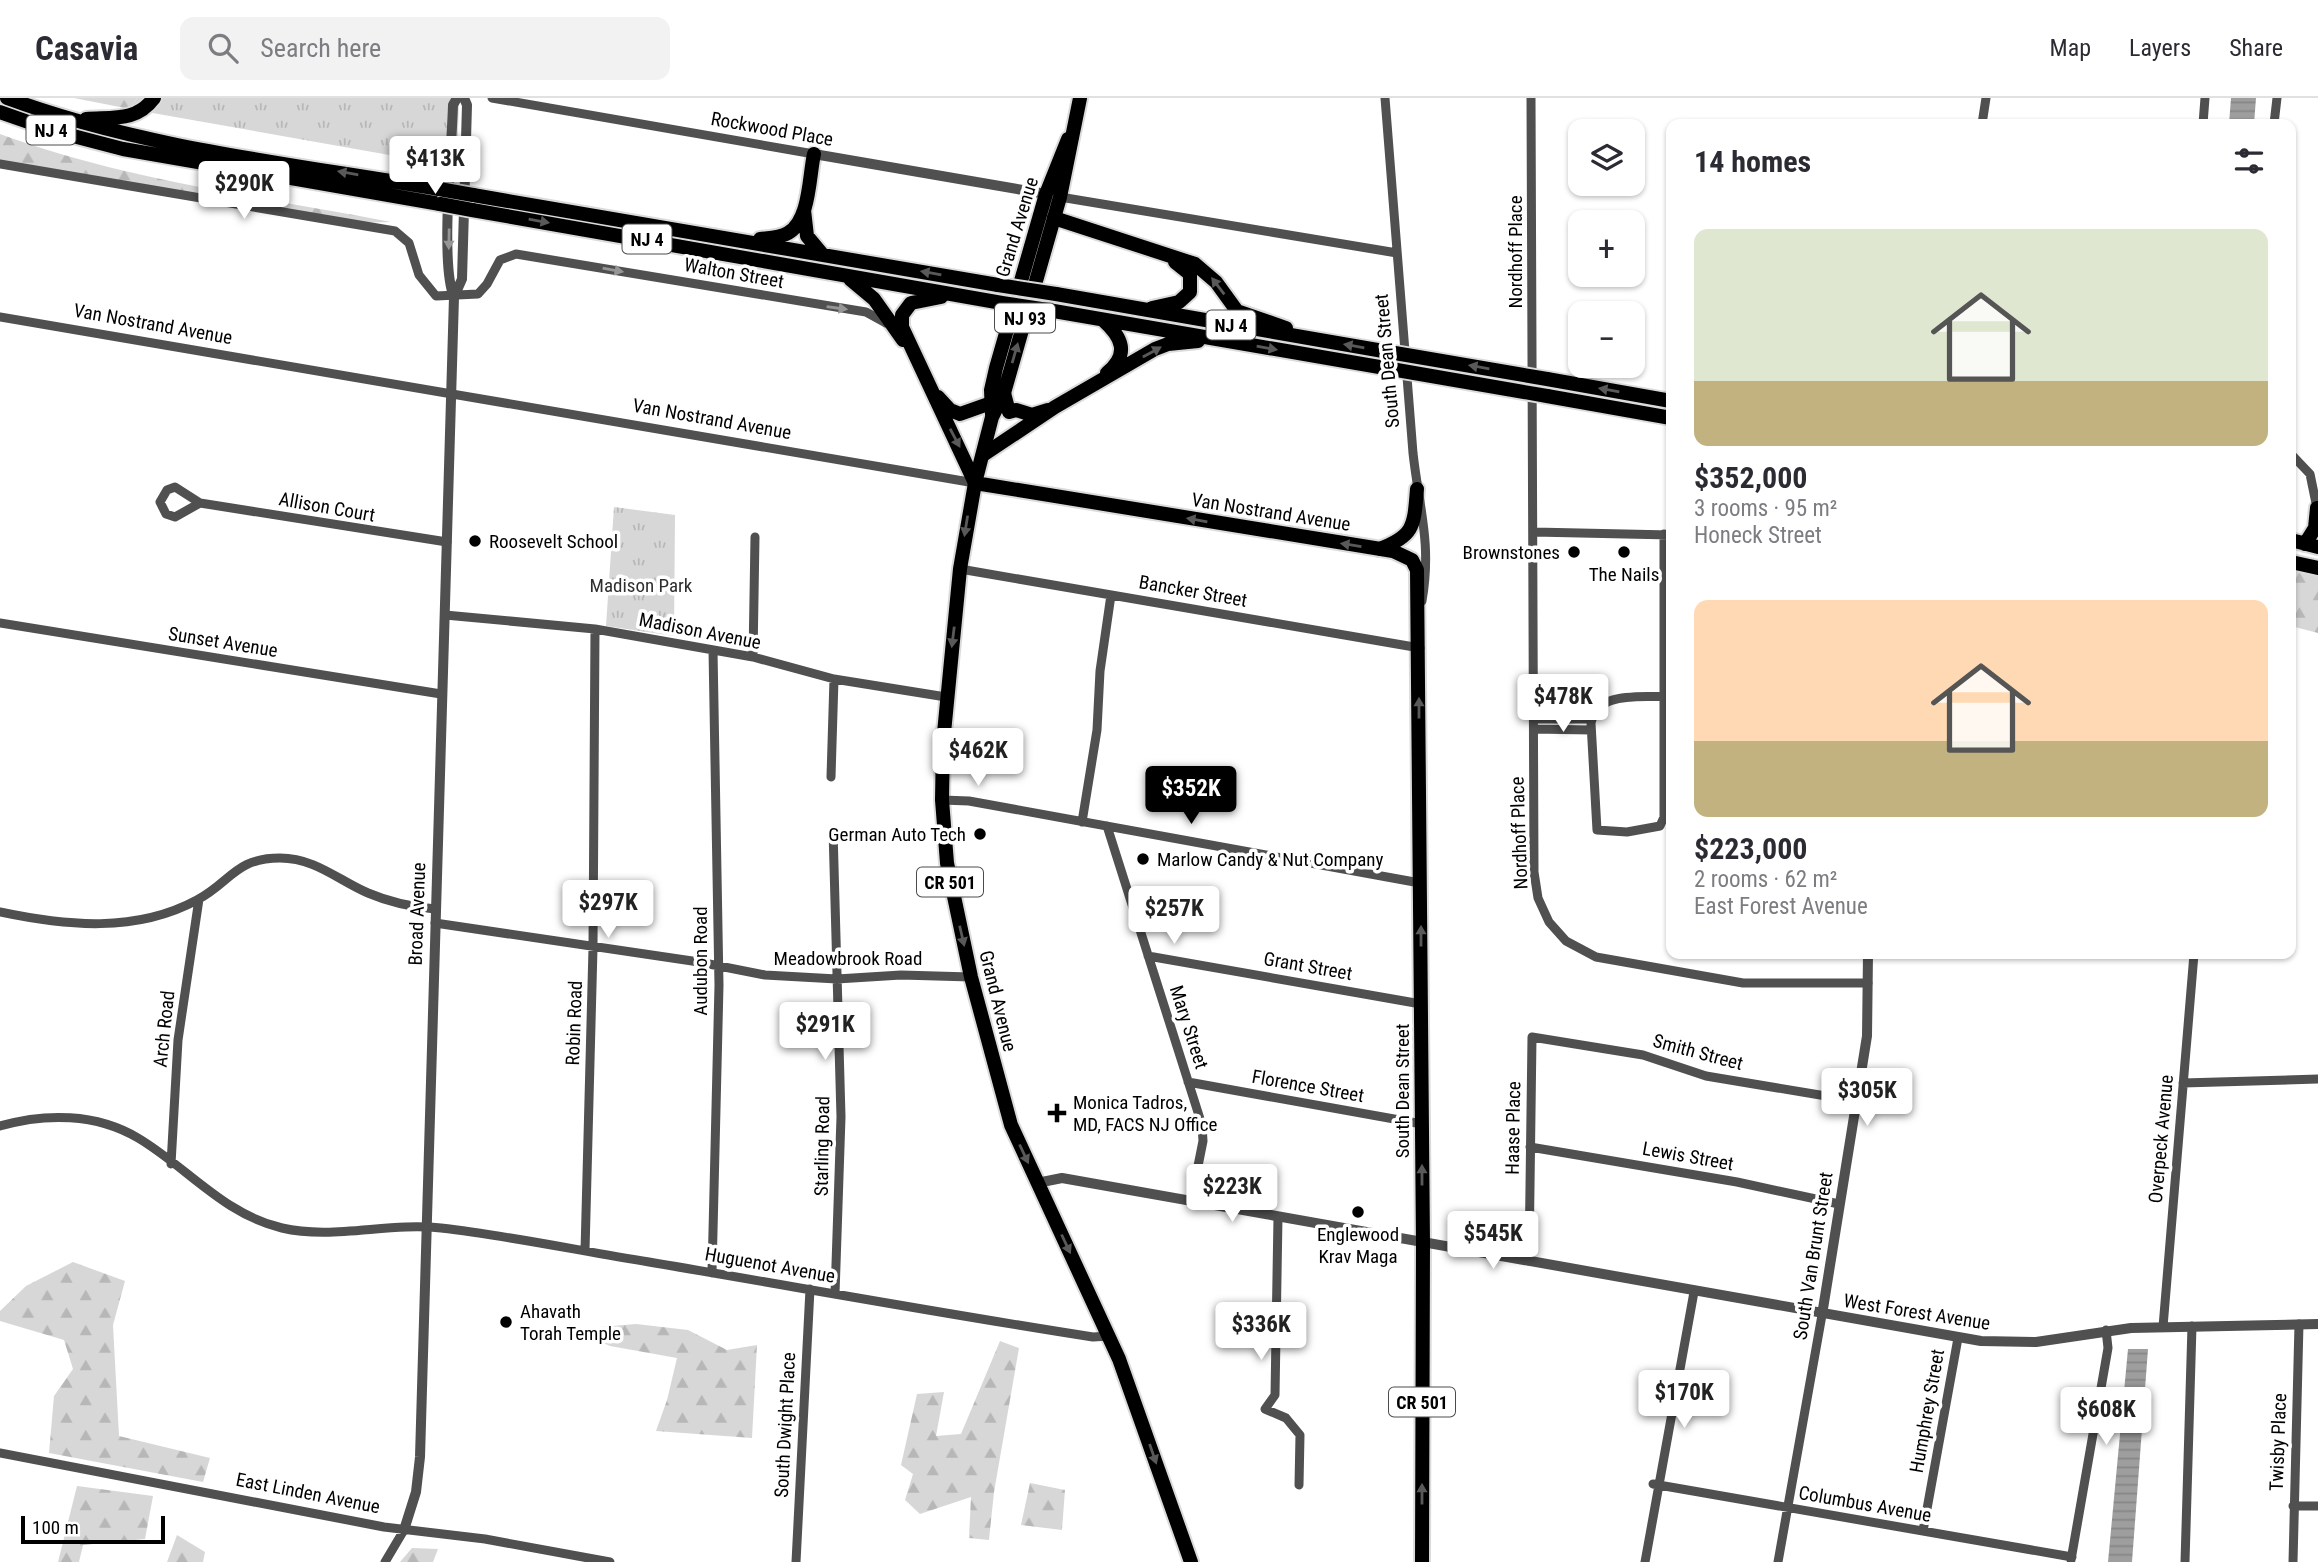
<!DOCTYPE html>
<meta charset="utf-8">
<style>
body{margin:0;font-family:"Roboto Condensed",sans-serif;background:#f2f2f3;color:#2b2b33;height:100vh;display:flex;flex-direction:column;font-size:26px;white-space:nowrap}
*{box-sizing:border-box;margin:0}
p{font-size:23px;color:#7c7c81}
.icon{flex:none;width:38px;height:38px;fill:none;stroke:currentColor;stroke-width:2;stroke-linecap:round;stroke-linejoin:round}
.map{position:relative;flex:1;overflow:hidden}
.details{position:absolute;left:1666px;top:21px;width:630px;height:840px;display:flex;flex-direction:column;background:#fff;border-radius:14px;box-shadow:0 2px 5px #0004}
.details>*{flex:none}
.controls{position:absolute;left:1568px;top:21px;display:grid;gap:14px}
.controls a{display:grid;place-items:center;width:77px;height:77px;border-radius:14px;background:#fff;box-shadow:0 2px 5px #0004;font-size:35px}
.scale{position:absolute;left:21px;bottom:18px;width:144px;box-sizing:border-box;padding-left:7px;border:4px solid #000;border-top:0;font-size:19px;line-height:24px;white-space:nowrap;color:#000;-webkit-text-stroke:5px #fff;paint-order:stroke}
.price{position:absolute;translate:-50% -60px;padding:0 16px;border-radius:7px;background:#fff;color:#222;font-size:23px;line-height:46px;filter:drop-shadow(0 2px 4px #0008)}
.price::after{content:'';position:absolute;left:50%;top:42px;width:21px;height:16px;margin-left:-10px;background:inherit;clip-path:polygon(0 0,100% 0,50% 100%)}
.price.selected{background:#000;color:#fff}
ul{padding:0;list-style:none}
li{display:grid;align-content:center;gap:14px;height:371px;padding:0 28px}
li span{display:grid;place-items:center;height:217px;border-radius:14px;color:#555}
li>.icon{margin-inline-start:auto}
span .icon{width:126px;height:126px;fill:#fffc;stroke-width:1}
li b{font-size:30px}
h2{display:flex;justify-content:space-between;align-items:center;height:84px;padding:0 28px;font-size:30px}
header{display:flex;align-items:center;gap:42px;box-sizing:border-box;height:98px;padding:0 35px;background:#fff;border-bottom:2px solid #e1e1e2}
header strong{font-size:33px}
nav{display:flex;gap:38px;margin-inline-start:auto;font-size:24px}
.search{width:490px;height:63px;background:#f2f2f3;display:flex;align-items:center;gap:18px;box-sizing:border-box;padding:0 24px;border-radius:14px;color:#7c7c81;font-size:26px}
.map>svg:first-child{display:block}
.forest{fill:url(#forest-firs)}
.park{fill:url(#park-tufts)}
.water{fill:url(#water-rules)}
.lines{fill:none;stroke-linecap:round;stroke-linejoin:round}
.primary-casing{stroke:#dbdbdb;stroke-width:18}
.trunk-casing{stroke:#dbdbdb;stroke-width:18}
.minor{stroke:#505050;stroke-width:9}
.tertiary{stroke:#505050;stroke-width:10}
.primary{stroke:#000;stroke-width:14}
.trunk{stroke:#000;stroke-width:14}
.trunk-bridge-casing{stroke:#dbdbdb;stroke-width:18;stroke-linecap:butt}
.trunk-bridge{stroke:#000;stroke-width:14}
.oneway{fill:#595959}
.oneway2{fill:#969696}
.poi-dot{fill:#000;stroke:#fff;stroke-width:2.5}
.labels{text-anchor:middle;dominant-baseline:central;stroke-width:7;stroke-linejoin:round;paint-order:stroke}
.shield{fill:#fff;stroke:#4c4c4c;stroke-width:2}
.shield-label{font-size:18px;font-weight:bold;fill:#000}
.street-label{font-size:19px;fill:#000;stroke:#fff}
.poi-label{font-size:19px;fill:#000;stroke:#fff;text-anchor:start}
.park-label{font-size:19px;fill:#2e2e2e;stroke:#fff}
</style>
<header>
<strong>Casavia</strong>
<div class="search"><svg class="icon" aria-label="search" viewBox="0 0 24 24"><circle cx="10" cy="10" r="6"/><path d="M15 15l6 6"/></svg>Search here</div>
<nav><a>Map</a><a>Layers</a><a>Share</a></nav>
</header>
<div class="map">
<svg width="2318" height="1464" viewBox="0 0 2318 1464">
<defs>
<pattern id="forest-firs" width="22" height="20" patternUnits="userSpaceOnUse" patternTransform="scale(1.75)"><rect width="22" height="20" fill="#d7d7d7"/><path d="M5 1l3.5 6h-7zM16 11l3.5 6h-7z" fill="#b7b7b7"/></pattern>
<pattern id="park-tufts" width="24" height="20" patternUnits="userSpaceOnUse" patternTransform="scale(1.75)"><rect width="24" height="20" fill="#d7d7d7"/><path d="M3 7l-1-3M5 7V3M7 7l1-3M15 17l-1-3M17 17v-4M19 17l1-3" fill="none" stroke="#b7b7b7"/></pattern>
<pattern id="water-rules" width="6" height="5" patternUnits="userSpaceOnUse" patternTransform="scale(1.75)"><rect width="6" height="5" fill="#9e9e9e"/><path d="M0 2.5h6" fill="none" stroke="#868686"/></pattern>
</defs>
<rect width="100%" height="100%" fill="#fff"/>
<path class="forest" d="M74,0H137L130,11Z
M0,36C125,82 261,99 391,124L349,125L0,65Z
M2291,467L2318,470V535L2291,528Z
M73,1164L125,1183L113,1227L119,1338L210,1360L203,1384L49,1355L54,1298L73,1271L64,1242L0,1223V1213L26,1188Z
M636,1226L688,1232L727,1252L757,1247L752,1340L656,1333L667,1302L677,1260L610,1248L575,1231Z
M1000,1243L1019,1250L994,1394L989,1442L969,1440L971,1399L920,1416L905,1402L913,1376L901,1367L917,1296L944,1294L936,1338L961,1336Z
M1030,1385L1065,1392L1062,1432L1021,1427Z
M77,1388L153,1398L145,1441L83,1447L79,1464H58Z
M177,1437L205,1454L203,1464H167Z
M412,1450L438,1451L433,1464H400Z"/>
<path class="park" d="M137,0H459L457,69L130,11Z
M614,409L675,417L674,538L606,528Z"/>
<path class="water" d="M2231,0H2256L2254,26H2229Z
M2128,1251H2148L2132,1464H2108Z"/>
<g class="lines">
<g class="primary-casing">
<path id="primary" d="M1080,0L1060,99L1004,295L992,319L975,385L960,471L943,645L942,702L947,765L971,879L1011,1027L1119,1261L1191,1464
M992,317L991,292L996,270L1046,96L1068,41
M975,385L1393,453L1412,462L1417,472L1423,1145L1422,1464
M1379,451C1415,438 1414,427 1417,391"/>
</g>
<g class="trunk-casing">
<path id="trunk" d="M7,0C145,51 294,66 439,91
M0,14L54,33L123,51L440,106
M86,21C113,19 136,24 154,0
M473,97L998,187
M472,112L1002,205
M804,112L807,138L822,156
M1054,120L1195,166L1216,184L1237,213L1286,230
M760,141C769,140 780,140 788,135C810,123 809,78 814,56
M850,181L874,201L903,242
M1056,196L1389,254
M941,199L911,205L902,217V229L975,385
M1152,210L1179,204L1190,194V176L1175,164
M1048,212L1391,271
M1103,222C1122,239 1130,256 1107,275
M1547,281L1671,303
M1004,295L1009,314L1016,312L1032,317L1048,312
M1547,298L1671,320
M938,299L950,312L960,316L991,305
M983,357L1055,309L1155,251L1168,246L1198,243
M2291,442L2318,449
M2305,446L2315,430L2317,410
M2291,464L2318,470"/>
</g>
<path class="minor" d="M492,0L814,56
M1385,0L1413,355C1419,410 1432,445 1422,503
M1531,0L1534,774L1538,800L1549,824L1566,843L1596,859L1743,885H1868
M1982,26L1986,0
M2203,26L2205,0
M2274,26L2277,0
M0,66L395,133L409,145L419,177L436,198L478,196L487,186L500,162L516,156L866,214L886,225
M1060,99L1397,155
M0,219L975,385
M2291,356L2310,376L2317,410
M200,405L175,419L166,416L160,404L167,392L175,389L200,405L447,444
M1534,434L1671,437
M960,471L1420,550
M445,517L595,531L753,559L834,581L946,599
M0,525L441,596
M753,559L755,439
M1663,598C1637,600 1598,593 1591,625L1597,732L1627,734L1660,728L1664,719V436
M1534,621H1592
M1534,631L1591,632
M831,679L834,581
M942,702L969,703L1420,785
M1082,724L1097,632L1100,573L1111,497
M1107,728L1202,1027L1203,1043L1191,1103
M833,732L841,1019L835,1196
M0,814C66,828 136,835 197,802C231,784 235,760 280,760C315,760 338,782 368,795C389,804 412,809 435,811
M435,825L699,864L765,877L837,881L901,877L971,879
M1148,858L1421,906
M1188,984L1422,1026
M2183,985L2318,981
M0,1028C45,1015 96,1015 138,1040C187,1069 223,1116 282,1130C333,1142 389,1124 441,1130C511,1138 580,1153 649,1164C797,1189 945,1216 1093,1239L1109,1238
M1530,1049L1737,1084L1839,1106
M171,1066L178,942L199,801
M1278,1119L1275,1297L1265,1311L1286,1320L1300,1337L1299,1387
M585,1153L593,850L595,531
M1529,1163L1532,939L1643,957L1706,978L1856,1003
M712,1175L719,887L713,552
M2163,1229L2194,856
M0,1355L384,1429L485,1441L610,1464
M1653,1386L2072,1459
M2293,1408H2318
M1923,1433L1958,1240
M2071,1462L2108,1250L2106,1232
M385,1464L404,1432
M796,1464L810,1191
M1645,1464L1694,1194
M1778,1464L1822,1217
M2185,1464L2192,1228
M2293,1464L2299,1226"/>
<path class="tertiary" d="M814,56L1046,96
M454,199L462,181L467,7L464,0
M1037,1085L1062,1080L1981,1243L2036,1244L2131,1230L2318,1226
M1822,1217L1867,938L1868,856
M404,1432L416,1394L420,1359L454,199C440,167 452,48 453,7L457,0"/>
<use href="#primary" class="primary"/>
<use href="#trunk" class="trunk"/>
<g class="trunk-bridge-casing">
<path id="trunk-bridge" d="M439,91L473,97
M440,106L472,112
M998,187L1056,196
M1002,205L1048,212
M1389,254L1547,281
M1391,271L1547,298"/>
</g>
<use href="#trunk-bridge" class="trunk-bridge"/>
</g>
<defs><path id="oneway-solid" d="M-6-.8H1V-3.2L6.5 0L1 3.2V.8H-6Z" transform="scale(1.75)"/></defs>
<g class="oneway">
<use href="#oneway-solid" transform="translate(348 75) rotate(-170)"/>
<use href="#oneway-solid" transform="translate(539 123) rotate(10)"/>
<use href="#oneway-solid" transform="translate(931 175) rotate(-170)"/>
<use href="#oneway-solid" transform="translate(1218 188) rotate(-127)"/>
<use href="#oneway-solid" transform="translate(1354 248) rotate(-170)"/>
<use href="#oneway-solid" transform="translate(1267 250) rotate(10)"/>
<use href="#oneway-solid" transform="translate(1152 254) rotate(-29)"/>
<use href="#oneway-solid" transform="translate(1015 255) rotate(-74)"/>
<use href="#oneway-solid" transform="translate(1479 269) rotate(-170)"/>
<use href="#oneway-solid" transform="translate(1609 292) rotate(-170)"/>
<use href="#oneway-solid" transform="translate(955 340) rotate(62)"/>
<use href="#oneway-solid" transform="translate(1197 422) rotate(-170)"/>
<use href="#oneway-solid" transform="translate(966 428) rotate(99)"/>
<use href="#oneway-solid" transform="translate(1351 447) rotate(-171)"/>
<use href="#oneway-solid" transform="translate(953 539) rotate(97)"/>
<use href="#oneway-solid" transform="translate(1419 610) rotate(-90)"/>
<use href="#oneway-solid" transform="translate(962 838) rotate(77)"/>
<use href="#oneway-solid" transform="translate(1421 838) rotate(-90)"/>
<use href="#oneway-solid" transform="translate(1024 1056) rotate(65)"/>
<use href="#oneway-solid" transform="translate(1422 1077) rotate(-90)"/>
<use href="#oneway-solid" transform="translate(1066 1146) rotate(65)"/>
<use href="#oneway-solid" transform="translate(1153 1356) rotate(71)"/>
<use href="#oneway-solid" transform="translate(1422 1396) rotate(-90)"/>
</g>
<g class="oneway2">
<use href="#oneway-solid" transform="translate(449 141) rotate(91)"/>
<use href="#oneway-solid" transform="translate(613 172) rotate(10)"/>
<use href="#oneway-solid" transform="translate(837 210) rotate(8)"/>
</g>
<g class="poi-dot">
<circle cx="475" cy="443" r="7"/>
<circle cx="1574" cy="454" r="7"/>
<circle cx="1624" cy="454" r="7"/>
<circle cx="980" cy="736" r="7"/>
<circle cx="1143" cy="761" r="7"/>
<path d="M1053.5 1004.5h7v7h7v7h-7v7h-7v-7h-7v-7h7z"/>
<circle cx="1358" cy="1114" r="7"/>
<circle cx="506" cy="1224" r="7"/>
</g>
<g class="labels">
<g class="shield">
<rect x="26.5" y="17.5" width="49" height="29" rx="5"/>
<rect x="622.5" y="126.5" width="49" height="29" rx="5"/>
<rect x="995" y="205.5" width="60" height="29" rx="5"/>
<rect x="1206.5" y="212.5" width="49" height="29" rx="5"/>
<rect x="917" y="769.5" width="66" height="29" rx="5"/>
<rect x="1389" y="1289.5" width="66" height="29" rx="5"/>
</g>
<g class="shield-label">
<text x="51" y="32">NJ 4</text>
<text x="647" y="141">NJ 4</text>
<text x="1025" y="220">NJ 93</text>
<text x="1231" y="227">NJ 4</text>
<text x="950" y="784">CR 501</text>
<text x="1422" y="1304">CR 501</text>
</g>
<g class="street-label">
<text transform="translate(772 31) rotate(10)">Rockwood Place</text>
<text transform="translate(1017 129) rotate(-73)">Grand Avenue</text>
<text transform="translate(1515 154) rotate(-90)">Nordhoff Place</text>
<text transform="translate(734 175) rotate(10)">Walton Street</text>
<text transform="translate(153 226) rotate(10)">Van Nostrand Avenue</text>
<text transform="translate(1387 263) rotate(-95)">South Dean Street</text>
<text transform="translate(712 321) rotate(10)">Van Nostrand Avenue</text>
<text transform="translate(327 409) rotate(10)">Allison Court</text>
<text transform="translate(1271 414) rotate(9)">Van Nostrand Avenue</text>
<text transform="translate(1193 493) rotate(10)">Bancker Street</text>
<text transform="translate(700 533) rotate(11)">Madison Avenue</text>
<text transform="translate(223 544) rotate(9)">Sunset Avenue</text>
<text transform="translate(1519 735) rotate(-92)">Nordhoff Place</text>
<text transform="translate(417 816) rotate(-88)">Broad Avenue</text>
<text x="848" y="860">Meadowbrook Road</text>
<text transform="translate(700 863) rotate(-90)">Audubon Road</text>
<text transform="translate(1308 868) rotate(10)">Grant Street</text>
<text transform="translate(998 903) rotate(76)">Grand Avenue</text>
<text transform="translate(574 925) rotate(-88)">Robin Road</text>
<text transform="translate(1189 929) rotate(72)">Mary Street</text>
<text transform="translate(164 931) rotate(-84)">Arch Road</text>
<text transform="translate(1698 954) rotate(15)">Smith Street</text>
<text transform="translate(1308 988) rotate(10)">Florence Street</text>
<text transform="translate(1402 993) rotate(-90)">South Dean Street</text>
<text transform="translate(1513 1030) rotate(-89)">Haase Place</text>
<text transform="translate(2161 1041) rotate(-85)">Overpeck Avenue</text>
<text transform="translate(822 1048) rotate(-89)">Starling Road</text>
<text transform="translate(1688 1058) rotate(10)">Lewis Street</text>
<text transform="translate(1813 1158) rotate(-81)">South Van Brunt Street</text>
<text transform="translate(770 1167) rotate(10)">Huguenot Avenue</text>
<text transform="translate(1917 1214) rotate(9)">West Forest Avenue</text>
<text transform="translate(1927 1313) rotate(-80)">Humphrey Street</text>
<text transform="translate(785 1327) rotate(-87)">South Dwight Place</text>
<text transform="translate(2278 1344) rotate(-88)">Twisby Place</text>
<text transform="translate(308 1395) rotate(11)">East Linden Avenue</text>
<text transform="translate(1865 1406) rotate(10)">Columbus Avenue</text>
</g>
<g class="poi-label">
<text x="489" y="443">Roosevelt School</text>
<text x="1560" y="454" text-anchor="end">Brownstones</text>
<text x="1624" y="476" text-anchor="middle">The Nails</text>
<text x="966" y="736" text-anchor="end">German Auto Tech</text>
<text x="1157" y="761">Marlow Candy &amp; Nut Company</text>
<text x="1073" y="1004">Monica Tadros,<tspan x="1073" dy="22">MD, FACS NJ Office</tspan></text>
<text x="1358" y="1136" text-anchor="middle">Englewood<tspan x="1358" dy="22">Krav Maga</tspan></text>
<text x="520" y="1213">Ahavath<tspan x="520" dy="22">Torah Temple</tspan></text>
</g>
<g class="park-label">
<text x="641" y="487">Madison Park</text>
</g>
</g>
</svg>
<div class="controls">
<a><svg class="icon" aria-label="layers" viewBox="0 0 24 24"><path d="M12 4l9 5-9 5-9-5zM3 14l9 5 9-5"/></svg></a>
<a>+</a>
<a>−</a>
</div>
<div class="scale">100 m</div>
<b class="price" style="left:435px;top:98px">$413K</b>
<b class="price" style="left:244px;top:123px">$290K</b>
<b class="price" style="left:1563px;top:636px">$478K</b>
<b class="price" style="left:978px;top:690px">$462K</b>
<b class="price selected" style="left:1191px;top:728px">$352K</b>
<b class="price" style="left:608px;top:842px">$297K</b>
<b class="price" style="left:1174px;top:848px">$257K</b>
<b class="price" style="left:825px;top:964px">$291K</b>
<b class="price" style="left:1867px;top:1030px">$305K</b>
<b class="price" style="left:1232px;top:1126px">$223K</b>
<b class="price" style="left:1493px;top:1173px">$545K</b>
<b class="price" style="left:1261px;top:1264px">$336K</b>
<b class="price" style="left:1684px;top:1332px">$170K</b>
<b class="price" style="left:2106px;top:1349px">$608K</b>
<section class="details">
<h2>14 homes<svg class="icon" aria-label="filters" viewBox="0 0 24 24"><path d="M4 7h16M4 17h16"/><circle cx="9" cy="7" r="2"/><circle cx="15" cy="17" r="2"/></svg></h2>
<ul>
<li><span style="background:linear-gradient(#dfe7d0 70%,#c2b280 0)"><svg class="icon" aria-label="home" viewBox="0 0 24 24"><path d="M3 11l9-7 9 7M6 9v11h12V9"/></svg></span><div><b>$352,000</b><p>3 rooms · 95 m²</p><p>Honeck Street</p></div></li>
<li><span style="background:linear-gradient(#ffd9b3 65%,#c2b280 0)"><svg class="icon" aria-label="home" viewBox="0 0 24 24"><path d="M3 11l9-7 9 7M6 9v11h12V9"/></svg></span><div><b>$223,000</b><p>2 rooms · 62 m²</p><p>East Forest Avenue</p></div></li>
</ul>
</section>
</div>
